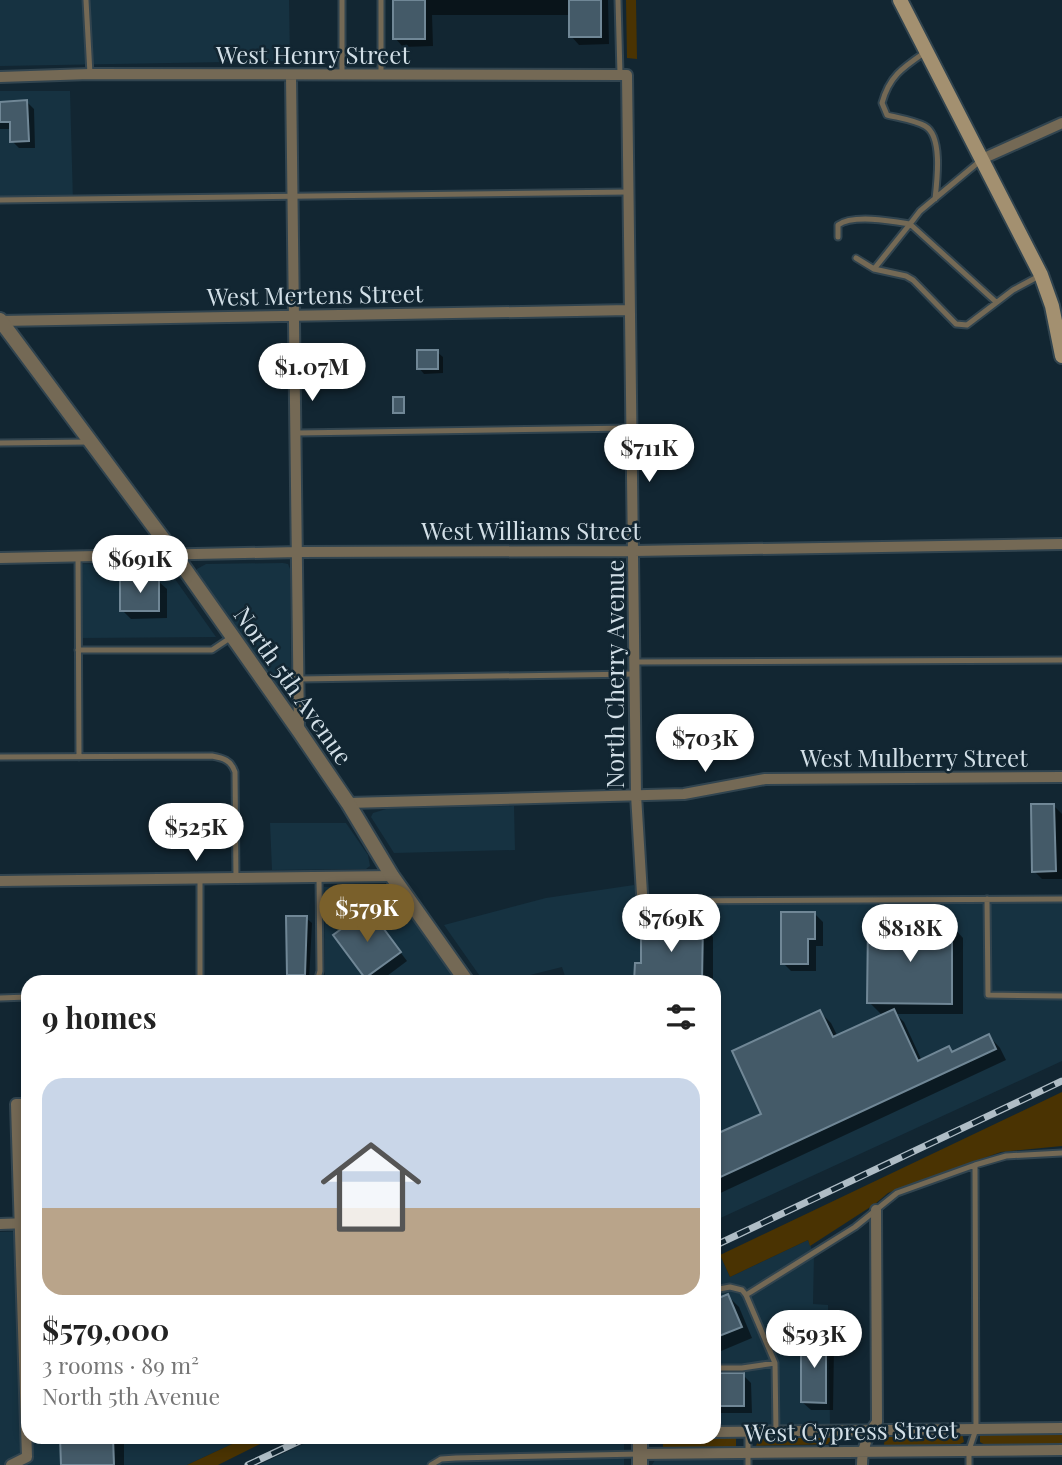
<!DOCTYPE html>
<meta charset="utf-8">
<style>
body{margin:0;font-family:"Playfair Display",serif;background:#f2f2f2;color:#222;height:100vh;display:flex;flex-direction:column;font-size:26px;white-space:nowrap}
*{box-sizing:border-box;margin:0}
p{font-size:23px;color:#767676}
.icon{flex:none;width:38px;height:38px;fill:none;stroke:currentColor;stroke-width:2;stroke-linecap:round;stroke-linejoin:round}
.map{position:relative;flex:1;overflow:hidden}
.panel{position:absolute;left:21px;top:975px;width:700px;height:469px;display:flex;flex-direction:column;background:#fff;border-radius:21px;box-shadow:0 4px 10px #0003}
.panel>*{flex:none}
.price{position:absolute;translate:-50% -60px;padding:0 16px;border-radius:24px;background:#fff;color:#222;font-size:23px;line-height:46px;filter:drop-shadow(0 2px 4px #0008)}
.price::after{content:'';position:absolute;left:50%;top:42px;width:21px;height:16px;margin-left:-10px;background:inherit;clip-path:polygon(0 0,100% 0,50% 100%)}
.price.on{background:#7a602b;color:#fff}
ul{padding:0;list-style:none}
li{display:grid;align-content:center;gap:14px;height:371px;padding:0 21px}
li+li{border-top:2px solid #e0e0e0}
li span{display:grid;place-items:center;height:217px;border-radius:21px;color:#555}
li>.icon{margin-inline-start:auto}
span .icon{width:126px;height:126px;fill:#fffc;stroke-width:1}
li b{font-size:30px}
h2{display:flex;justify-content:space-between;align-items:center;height:84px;padding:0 21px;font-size:30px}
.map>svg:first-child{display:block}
.built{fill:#163241}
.green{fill:#4a3302}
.shadow{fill:#0007}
.building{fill:#445a68;stroke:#708796;stroke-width:2}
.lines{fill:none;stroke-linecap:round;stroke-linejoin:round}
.service-casing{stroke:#31444f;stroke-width:9}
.minor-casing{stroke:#31444f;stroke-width:14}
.tertiary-casing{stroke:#31444f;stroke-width:18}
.secondary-casing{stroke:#31444f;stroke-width:18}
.service{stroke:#746955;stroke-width:5}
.minor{stroke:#746955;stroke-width:10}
.tertiary{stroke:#746955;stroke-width:14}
.secondary{stroke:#a39070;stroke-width:14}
.rail-casing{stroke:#afbdc6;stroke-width:7}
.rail{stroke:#122632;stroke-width:4.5;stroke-dasharray:13;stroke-linecap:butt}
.labels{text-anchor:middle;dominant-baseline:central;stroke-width:5;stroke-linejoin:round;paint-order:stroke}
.street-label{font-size:24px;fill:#d2dfe7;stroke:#122632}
</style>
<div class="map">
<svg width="1062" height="1465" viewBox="0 0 1062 1465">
<rect width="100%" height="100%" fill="#122632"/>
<path class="built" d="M0,0H289L290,61L0,66Z
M0,91H70L73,202L0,204Z
M283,563L288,564L290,569L291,685L289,690L285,691L277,687L197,574V569L206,564Z
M82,564L165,565L216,637L82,638Z
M514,806L515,850L394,853L371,817L373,813L386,809Z
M270,823H346L368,855L370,866L366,869L272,870Z
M634,885L637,895L653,903L1062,901V1061L714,1221V982H567L562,967L502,982H484L444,925L546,898Z
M324,887L393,889L458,982H325Z
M28,1231V1437H247L187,1465H0V1232Z
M808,1240L814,1254L813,1304L828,1305L830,1425L714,1426V1252L718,1250L730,1277Z
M318,1437H624V1465H259Z
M662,1457L752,1458V1465H652L655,1460Z"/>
<path class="green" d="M626,0H636L637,59L627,58Z
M1062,1092V1146L1001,1152L913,1183L888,1193L875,1204L810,1246L808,1240L730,1277L720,1255Z
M1062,1430V1445L987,1446L980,1442V1434Z
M962,1433L964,1442L958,1445H884L885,1435Z
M834,1436L839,1439L837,1444L756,1446L759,1438L762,1437Z
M247,1437H274L218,1465H187Z
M663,1437H736V1447H663Z"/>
<path class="shadow" d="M394,0H608L609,44L579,45L571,36V15H432L433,46L403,47L395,38Z
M27,102L34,109L35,148H19L12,141V129H0V103Z
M437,352L443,357V373L424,374L419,368Z
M158,581L167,589V618L131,619L122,610Z
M1054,806L1062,814V879H1042L1034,871Z
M369,911L407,961L379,982H371L366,977Z
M814,913L823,922V946H816V971H791L783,963Z
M306,918L312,923L309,980H294L289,975Z
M702,926L713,937V982H636L643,965Z
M952,926L963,938V1014H896L904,1022L922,1061L949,1048L953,1053L989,1036L1000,1048L1006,1060L714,1196V1137L763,1114L820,1012L831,1023L838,1037L883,1016L869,1002Z
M728,1296L739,1307L752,1338L714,1354V1302Z
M825,1339L834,1347L833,1410H811L802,1402Z
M714,1373L743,1375L751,1383L752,1413H714Z
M62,1437H124V1465H62Z"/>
<path class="building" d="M393,0H425V39H393Z
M569,0H601V37H569Z
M27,100L29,141L10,142V122H0V102Z
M417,350H438V369H417Z
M393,397H404V413H393Z
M159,579V611H120V580Z
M1031,804H1054L1056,871L1032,872Z
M369,909L401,952L365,978L333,935Z
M781,912H815V939H808V964H781Z
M286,916H307L305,975H287Z
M641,924H703L702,982H634L635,963H641Z
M868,924L952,925V1004L867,1003Z
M894,1009L918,1061L949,1046L952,1052L989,1034L996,1049L714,1180V1135L761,1114L732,1051L820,1010L833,1037Z
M728,1294L742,1327L714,1338V1300Z
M801,1337H826V1403L801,1402Z
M714,1373H744V1406H714Z
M60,1437H113L114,1465H61Z"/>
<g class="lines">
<g class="service-casing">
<path id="service" d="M86,0L90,74
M342,0V75
M381,0V75
M618,0L620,74
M924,53C902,68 889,77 882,103L887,115C899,118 914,120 925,126C943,136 937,181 935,199
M0,200L628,192
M838,237V225C853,214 892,221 910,224L920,211L980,161
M856,258L874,269L906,276L913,280L956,324L967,325L1013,290L1041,275
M874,269L910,224L996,302
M297,433L632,428
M0,443L88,442
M78,557L79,757
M78,650H212L230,638
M635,662L1062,660
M299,679L635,674
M0,757L212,756C223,758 231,760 235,772L236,878
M200,879V982
M642,894L650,901H663L1062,899
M987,899L988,995L1062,996
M317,982L320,971L319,877
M0,998L28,997
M714,1290L730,1287L742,1290L746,1295L775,1363L776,1431
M746,1295L855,1227L897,1193L975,1165L1006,1156L1062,1153
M714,1368H742L775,1363
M748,1431V1465
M431,1465L441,1459L456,1458L640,1454
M969,1465V1450L976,1429L975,1165"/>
</g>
<g class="minor-casing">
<path id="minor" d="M291,75L299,731
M0,77L90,74L627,75L636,795L642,894
M982,159L1062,123
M0,321L630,310
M0,558L299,552L634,551L1062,544
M348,803L684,794L765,779L1062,777
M0,881L392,876
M0,1224L28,1223
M714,1432L1062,1428
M640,1454L1062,1450
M11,1465L27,1457L16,1104H28
M862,1465C862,1449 867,1435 877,1422L876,1210"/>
</g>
<g class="tertiary-casing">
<path id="tertiary" d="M0,320L175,555L299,731L348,803L392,876L467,982
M640,1437V1465"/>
</g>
<g class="secondary-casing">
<path id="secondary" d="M900,0L1041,275L1052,306L1062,356"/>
</g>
<use href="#service" class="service"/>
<use href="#minor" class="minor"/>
<use href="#tertiary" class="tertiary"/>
<use href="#secondary" class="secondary"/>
<g class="rail-casing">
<path id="rail" d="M714,1246L1062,1081
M248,1465L308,1437"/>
</g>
<use href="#rail" class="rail"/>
</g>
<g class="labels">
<g class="street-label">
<text x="313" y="54">West Henry Street</text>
<text transform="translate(315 294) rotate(-1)">West Mertens Street</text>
<text x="531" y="530">West Williams Street</text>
<text transform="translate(614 674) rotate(-90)">North Cherry Avenue</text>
<text transform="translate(294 685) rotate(55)">North 5th Avenue</text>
<text x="914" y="757">West Mulberry Street</text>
<text transform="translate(851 1430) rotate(-1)">West Cypress Street</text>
</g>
</g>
</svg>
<b class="price" style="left:312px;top:403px">$1.07M</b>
<b class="price" style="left:649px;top:484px">$711K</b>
<b class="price" style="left:140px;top:595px">$691K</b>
<b class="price" style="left:705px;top:774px">$703K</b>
<b class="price" style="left:196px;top:863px">$525K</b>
<b class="price on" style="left:367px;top:944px">$579K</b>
<b class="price" style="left:671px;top:954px">$769K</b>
<b class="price" style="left:910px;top:964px">$818K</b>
<b class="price" style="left:814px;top:1370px">$593K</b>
<section class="panel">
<h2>9 homes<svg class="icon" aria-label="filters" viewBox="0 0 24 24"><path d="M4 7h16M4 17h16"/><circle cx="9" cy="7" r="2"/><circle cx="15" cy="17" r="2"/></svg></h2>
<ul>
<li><span style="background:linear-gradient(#c9d6e8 60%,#b9a48a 0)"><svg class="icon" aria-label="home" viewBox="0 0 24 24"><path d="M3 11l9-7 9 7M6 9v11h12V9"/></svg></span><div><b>$579,000</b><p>3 rooms · 89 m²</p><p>North 5th Avenue</p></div></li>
</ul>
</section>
</div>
